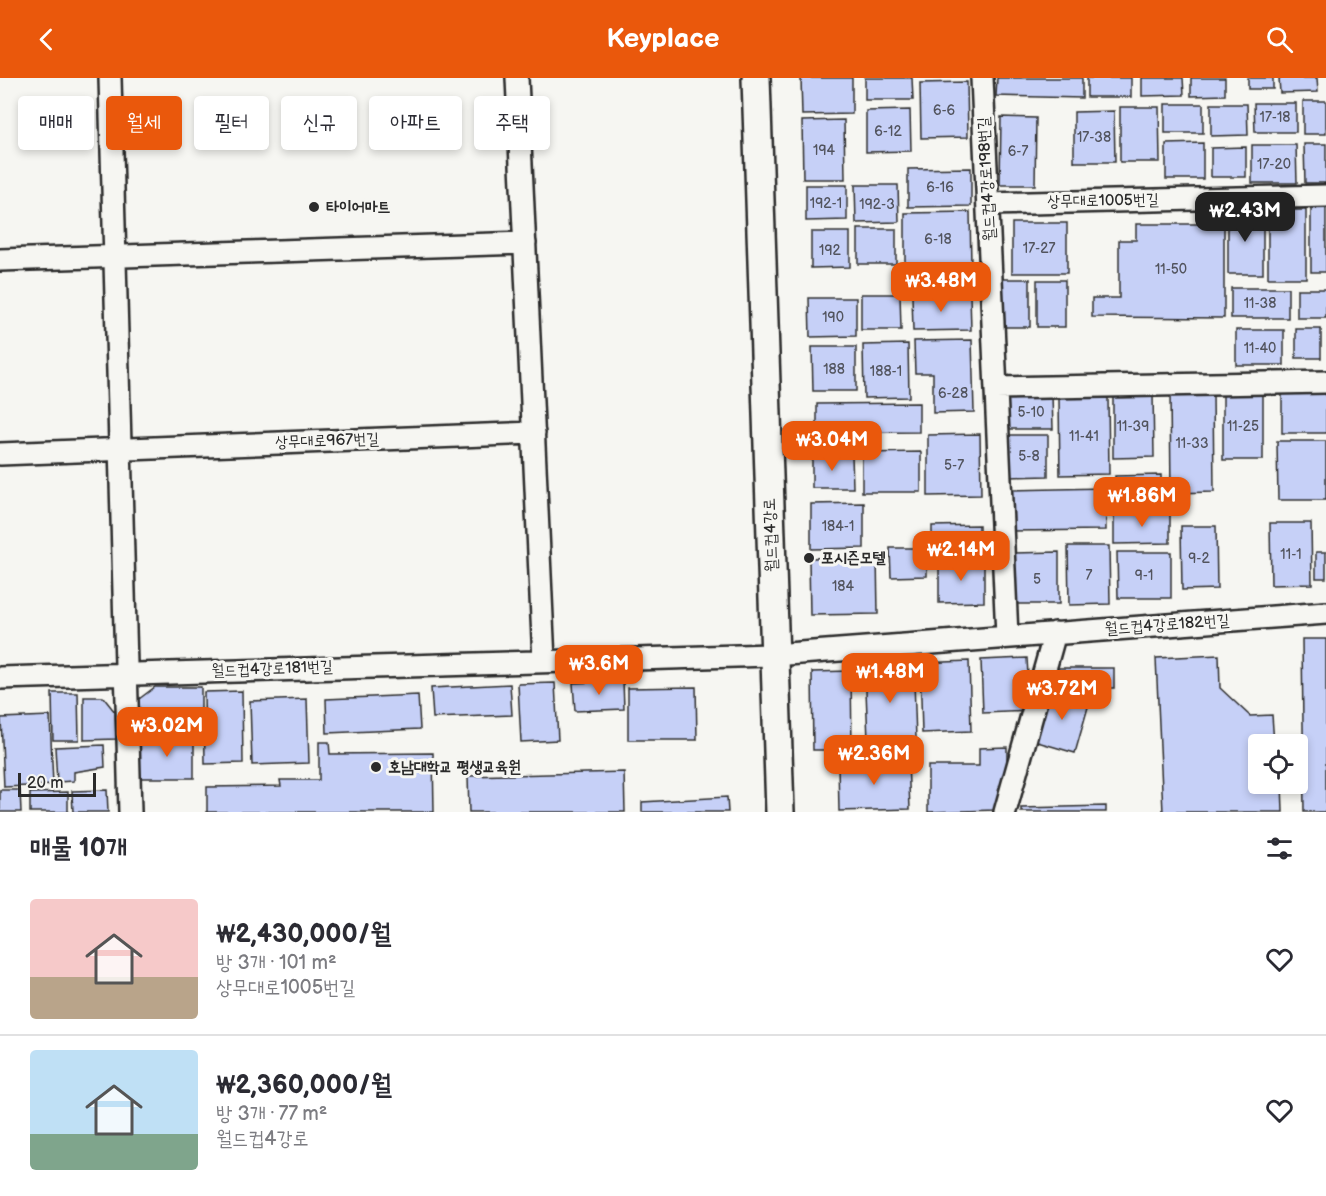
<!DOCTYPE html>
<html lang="ko">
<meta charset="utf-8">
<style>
body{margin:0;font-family:"Balsamiq Sans","Poor Story",sans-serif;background:#f7f7f7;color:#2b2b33;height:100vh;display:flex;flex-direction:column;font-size:22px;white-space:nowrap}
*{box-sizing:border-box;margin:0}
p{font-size:20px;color:#7c7c81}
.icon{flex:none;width:33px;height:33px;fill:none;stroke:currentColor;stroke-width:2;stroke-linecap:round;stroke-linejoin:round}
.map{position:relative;height:734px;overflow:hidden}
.sheet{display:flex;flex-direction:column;background:#fff;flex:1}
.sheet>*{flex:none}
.guide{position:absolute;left:18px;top:18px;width:600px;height:54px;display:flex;gap:12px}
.buttons{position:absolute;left:1248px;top:656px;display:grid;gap:12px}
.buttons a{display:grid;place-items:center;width:60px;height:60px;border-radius:6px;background:#fff;box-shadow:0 3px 9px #0003;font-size:30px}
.scale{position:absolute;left:18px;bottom:15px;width:78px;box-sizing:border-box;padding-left:6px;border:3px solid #2b2b2b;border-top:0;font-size:16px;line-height:21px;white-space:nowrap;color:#2b2b2b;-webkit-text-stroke:4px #f6f6f2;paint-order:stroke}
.price{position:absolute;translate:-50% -51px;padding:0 14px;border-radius:12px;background:#ea580c;color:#fff;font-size:20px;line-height:39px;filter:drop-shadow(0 2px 3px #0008)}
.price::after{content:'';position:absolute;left:50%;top:36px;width:18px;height:14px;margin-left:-9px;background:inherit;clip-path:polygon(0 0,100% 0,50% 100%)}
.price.selected{background:#222;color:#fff}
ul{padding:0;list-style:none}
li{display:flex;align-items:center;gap:18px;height:150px;padding:0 30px}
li+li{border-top:2px solid #e1e1e2}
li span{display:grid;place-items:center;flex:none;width:168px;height:120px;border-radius:6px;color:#555}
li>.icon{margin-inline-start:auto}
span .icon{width:72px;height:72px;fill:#fffc;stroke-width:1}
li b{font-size:26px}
h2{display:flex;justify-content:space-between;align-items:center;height:72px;padding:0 30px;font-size:26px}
.pill{padding:0 21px;border-radius:6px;background:#fff;box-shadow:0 3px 9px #0003;font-size:21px;line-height:54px}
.pill.selected{background:#ea580c;color:#fff}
header{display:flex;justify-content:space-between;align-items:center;height:78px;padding:0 30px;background:#ea580c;color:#fff;font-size:27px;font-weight:700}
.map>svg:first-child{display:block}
.building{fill:#c6d0f7;stroke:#2b2b2b;stroke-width:1.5}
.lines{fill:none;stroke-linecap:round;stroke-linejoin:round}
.minor-casing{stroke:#2b2b2b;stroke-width:26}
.tertiary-casing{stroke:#2b2b2b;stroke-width:32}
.minor{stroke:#f6f6f2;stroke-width:21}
.tertiary{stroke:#f6f6f2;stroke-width:27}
.poi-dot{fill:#2b2b2b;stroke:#f6f6f2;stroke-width:2}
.labels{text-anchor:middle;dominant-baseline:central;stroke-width:6;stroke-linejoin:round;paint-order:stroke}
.number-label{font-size:14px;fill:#52545e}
.street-label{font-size:16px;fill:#2b2b2b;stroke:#f6f6f2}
.poi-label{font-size:16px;font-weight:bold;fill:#2b2b2b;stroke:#f6f6f2;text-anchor:start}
</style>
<header><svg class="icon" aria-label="back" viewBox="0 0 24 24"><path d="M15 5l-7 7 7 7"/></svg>Keyplace<svg class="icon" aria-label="search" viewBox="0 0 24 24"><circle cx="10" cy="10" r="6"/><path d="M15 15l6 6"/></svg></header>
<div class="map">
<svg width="1326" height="734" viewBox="0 0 1326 734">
<rect width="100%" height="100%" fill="#f6f6f2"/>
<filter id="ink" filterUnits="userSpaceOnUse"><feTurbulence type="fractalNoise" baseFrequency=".0167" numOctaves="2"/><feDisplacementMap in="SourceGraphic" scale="12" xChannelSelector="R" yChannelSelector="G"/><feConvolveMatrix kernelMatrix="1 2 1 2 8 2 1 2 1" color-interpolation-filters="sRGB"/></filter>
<g filter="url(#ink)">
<path class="building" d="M801,0H852V36L802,37Z
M865,0H912L913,22H865Z
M997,0H1082V20L996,18Z
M1087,0H1131V19H1087Z
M1142,0H1183L1184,17L1142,18Z
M1191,0H1225V17L1191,18Z
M1248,0H1273V11H1248Z
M1279,0H1317L1318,14L1280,15Z
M967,4L968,59L921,60L920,5Z
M1303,23H1326V56H1303Z
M1254,25H1296V54H1255Z
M1165,26H1203V55H1165Z
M1211,26H1247L1248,57L1211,58Z
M1120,29H1159L1160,84H1120Z
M910,32L911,73L866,74V33Z
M1114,33L1115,84H1074V34Z
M1001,39L1036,40L1035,107H1000Z
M844,42L845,101H803L802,43Z
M1203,65V101H1166V66Z
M1304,66H1326V105H1305Z
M1252,67H1296L1297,105H1252Z
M1246,69V99H1211V70Z
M971,90V128L908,129V91Z
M806,107H847V142L806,143Z
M855,107H898L899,144L856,145Z
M1311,126H1326V194H1311Z
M1268,132H1306V200H1268Z
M1228,133H1263V196H1228Z
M970,134L971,187L905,188V135Z
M1012,145H1067V195H1012Z
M1136,146H1224V240L1092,239V220H1119V162H1136Z
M858,151H896V186H858Z
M811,154H850V189L811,190Z
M1001,201H1030V249H1001Z
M1037,202H1065V249H1037Z
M1231,210H1288V240H1231Z
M1297,211H1326V240H1297Z
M861,216H900L901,252H861Z
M912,217H970L971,252L913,253Z
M809,220H856V258L810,259Z
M1296,251H1321V280H1296Z
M1236,252H1284V287H1236Z
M972,262L974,334L933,335V295H915L914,263Z
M908,266L909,319L864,320L863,267Z
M812,269H856V313H813Z
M1326,313V355H1282V314Z
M1170,315H1213L1214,414L1171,415Z
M1223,315H1263V382H1223Z
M1113,316H1153L1154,379L1113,380Z
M1052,317L1053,351H1009L1008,318Z
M1059,320H1108L1109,396L1060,397Z
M919,325V354L817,355V326Z
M980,356L981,417L928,418V357Z
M1009,357H1048V398L1010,399Z
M1277,363H1326V422H1278Z
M921,374V414H862V375Z
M852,377L853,410H812V378Z
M1161,397V425L1115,426V398Z
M1105,410L1106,452L1009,453V412Z
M864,425V470L811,471V426Z
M1114,434H1170V465L1114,466Z
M1270,445H1311L1312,506L1271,507Z
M979,447V479H932V448Z
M1181,448H1216L1217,511L1182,512Z
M1068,468H1109L1110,526L1069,527Z
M890,470H927V498L891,499Z
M1059,474V526H1014V475Z
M1117,474H1171V520H1118Z
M1316,474H1326V500H1316Z
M877,479L878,536L810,537L809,480Z
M939,483H984V524L939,525Z
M1302,561H1326V734H1304Z
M1219,577L1220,610L1250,638L1272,637L1274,666H1258V705H1282L1283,734H1163L1156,580Z
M1027,580L1030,633L983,635L981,582Z
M969,583L971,653L922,655L920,585Z
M899,587V603H914L916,661L868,662L865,588Z
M1053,590H1114V610H1053Z
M851,593L852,672H813L812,594Z
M623,603L624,631L575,633L573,605Z
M555,605L558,662L521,664L518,606Z
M510,606L512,637L433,640L431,610Z
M155,609H201V655H135V624Z
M696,609L697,662H628V610Z
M1049,611L1090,622L1075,675L1034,663Z
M242,613L243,685L205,686L204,614Z
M52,615H78L79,662H53Z
M418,617L420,651L327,655L326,621Z
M84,619H103L115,634L116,661L84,662Z
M307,621L309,685L252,687L250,623Z
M50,638L53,707L4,709L1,640Z
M139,659H194V700H139Z
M319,664H329L330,676L433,675L434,734H207V709L281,708L280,702H319Z
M104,667L105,689L74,694V703L57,704L55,669Z
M1007,669V705L996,732L928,734V688H979V670Z
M908,683L910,731L839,733L838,685Z
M624,694L625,734H469L468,698Z
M0,712H20L21,734H0Z
M107,712L108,734H73L72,713Z
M68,714V734H30V715Z
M727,719L728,734H642V724Z
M1106,728V734H1021V730Z"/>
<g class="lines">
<g class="minor-casing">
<path id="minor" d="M110,0L130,734
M517,0L544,583
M982,0L1007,558
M988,126L1326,118
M0,182L525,165
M996,310L1326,304
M0,376L534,355
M0,600L774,577L1326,535
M1005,734L1055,555"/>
</g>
<g class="tertiary-casing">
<path id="tertiary" d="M756,0L780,734"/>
</g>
<use href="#minor" class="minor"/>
<use href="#tertiary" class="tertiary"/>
</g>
</g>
<g class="poi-dot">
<circle cx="314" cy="129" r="6"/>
<circle cx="809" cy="480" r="6"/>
<circle cx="376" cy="689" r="6"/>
</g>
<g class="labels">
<g class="number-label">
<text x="944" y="32">6-6</text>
<text x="1275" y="39">17-18</text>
<text x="888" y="53">6-12</text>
<text x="1094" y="59">17-38</text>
<text x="824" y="72">194</text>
<text x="1018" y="73">6-7</text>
<text x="1274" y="86">17-20</text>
<text x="940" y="109">6-16</text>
<text x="826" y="125">192-1</text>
<text x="877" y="126">192-3</text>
<text x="938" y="161">6-18</text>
<text x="1039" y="170">17-27</text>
<text x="830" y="172">192</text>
<text x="1171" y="191">11-50</text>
<text x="1260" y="225">11-38</text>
<text x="833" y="239">190</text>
<text x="1260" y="270">11-40</text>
<text x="834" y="291">188</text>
<text x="886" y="293">188-1</text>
<text x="953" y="315">6-28</text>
<text x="1031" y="334">5-10</text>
<text x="1133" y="348">11-39</text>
<text x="1243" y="348">11-25</text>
<text x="1084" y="358">11-41</text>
<text x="1192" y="365">11-33</text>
<text x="1029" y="378">5-8</text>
<text x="954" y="387">5-7</text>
<text x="838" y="448">184-1</text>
<text x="1291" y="476">11-1</text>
<text x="1199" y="480">9-2</text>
<text x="1089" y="497">7</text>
<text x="1144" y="497">9-1</text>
<text x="1037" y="501">5</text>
<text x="843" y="508">184</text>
</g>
<g class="street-label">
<text transform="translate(987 101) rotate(-93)">월드컵4강로198번길</text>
<text transform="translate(1103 123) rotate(-1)">상무대로1005번길</text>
<text transform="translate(327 363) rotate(-2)">상무대로967번길</text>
<text transform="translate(771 457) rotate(-92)">월드컵4강로</text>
<text transform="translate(1167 547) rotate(-4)">월드컵4강로182번길</text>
<text transform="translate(272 591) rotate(-2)">월드컵4강로181번길</text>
</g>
<g class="poi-label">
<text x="326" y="129">타이어마트</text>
<text x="821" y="480">포시즌모텔</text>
<text x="388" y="689">호남대학교 평생교육원</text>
</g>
</g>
</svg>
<div class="buttons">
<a><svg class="icon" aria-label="locate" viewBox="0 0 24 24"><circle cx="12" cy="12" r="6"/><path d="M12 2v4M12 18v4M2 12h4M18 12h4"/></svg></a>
</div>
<div class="scale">20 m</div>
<b class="price selected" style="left:1245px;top:165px">₩2.43M</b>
<b class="price" style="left:941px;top:235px">₩3.48M</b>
<b class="price" style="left:832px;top:394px">₩3.04M</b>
<b class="price" style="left:1142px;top:450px">₩1.86M</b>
<b class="price" style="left:961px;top:504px">₩2.14M</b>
<b class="price" style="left:599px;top:618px">₩3.6M</b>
<b class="price" style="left:890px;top:626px">₩1.48M</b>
<b class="price" style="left:1062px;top:643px">₩3.72M</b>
<b class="price" style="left:167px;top:680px">₩3.02M</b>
<b class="price" style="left:874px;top:708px">₩2.36M</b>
<div class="guide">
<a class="pill">매매</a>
<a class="pill selected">월세</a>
<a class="pill">필터</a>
<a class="pill">신규</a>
<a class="pill">아파트</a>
<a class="pill">주택</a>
</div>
</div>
<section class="sheet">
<h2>매물 10개<svg class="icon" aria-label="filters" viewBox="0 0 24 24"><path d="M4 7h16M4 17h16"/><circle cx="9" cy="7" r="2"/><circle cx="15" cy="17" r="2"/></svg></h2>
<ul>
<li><span style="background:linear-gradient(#f6c9c9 65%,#b9a48a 0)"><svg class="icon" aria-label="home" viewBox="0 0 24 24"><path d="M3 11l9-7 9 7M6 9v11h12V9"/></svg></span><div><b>₩2,430,000/월</b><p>방 3개 · 101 m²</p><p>상무대로1005번길</p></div><svg class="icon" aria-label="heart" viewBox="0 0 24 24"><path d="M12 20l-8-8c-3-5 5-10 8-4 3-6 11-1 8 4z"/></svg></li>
<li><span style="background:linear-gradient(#bfe0f5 70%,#7fa58c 0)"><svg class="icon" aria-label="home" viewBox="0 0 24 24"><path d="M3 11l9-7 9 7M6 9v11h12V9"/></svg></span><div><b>₩2,360,000/월</b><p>방 3개 · 77 m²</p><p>월드컵4강로</p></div><svg class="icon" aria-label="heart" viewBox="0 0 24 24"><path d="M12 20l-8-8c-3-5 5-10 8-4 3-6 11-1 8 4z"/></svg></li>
</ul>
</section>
